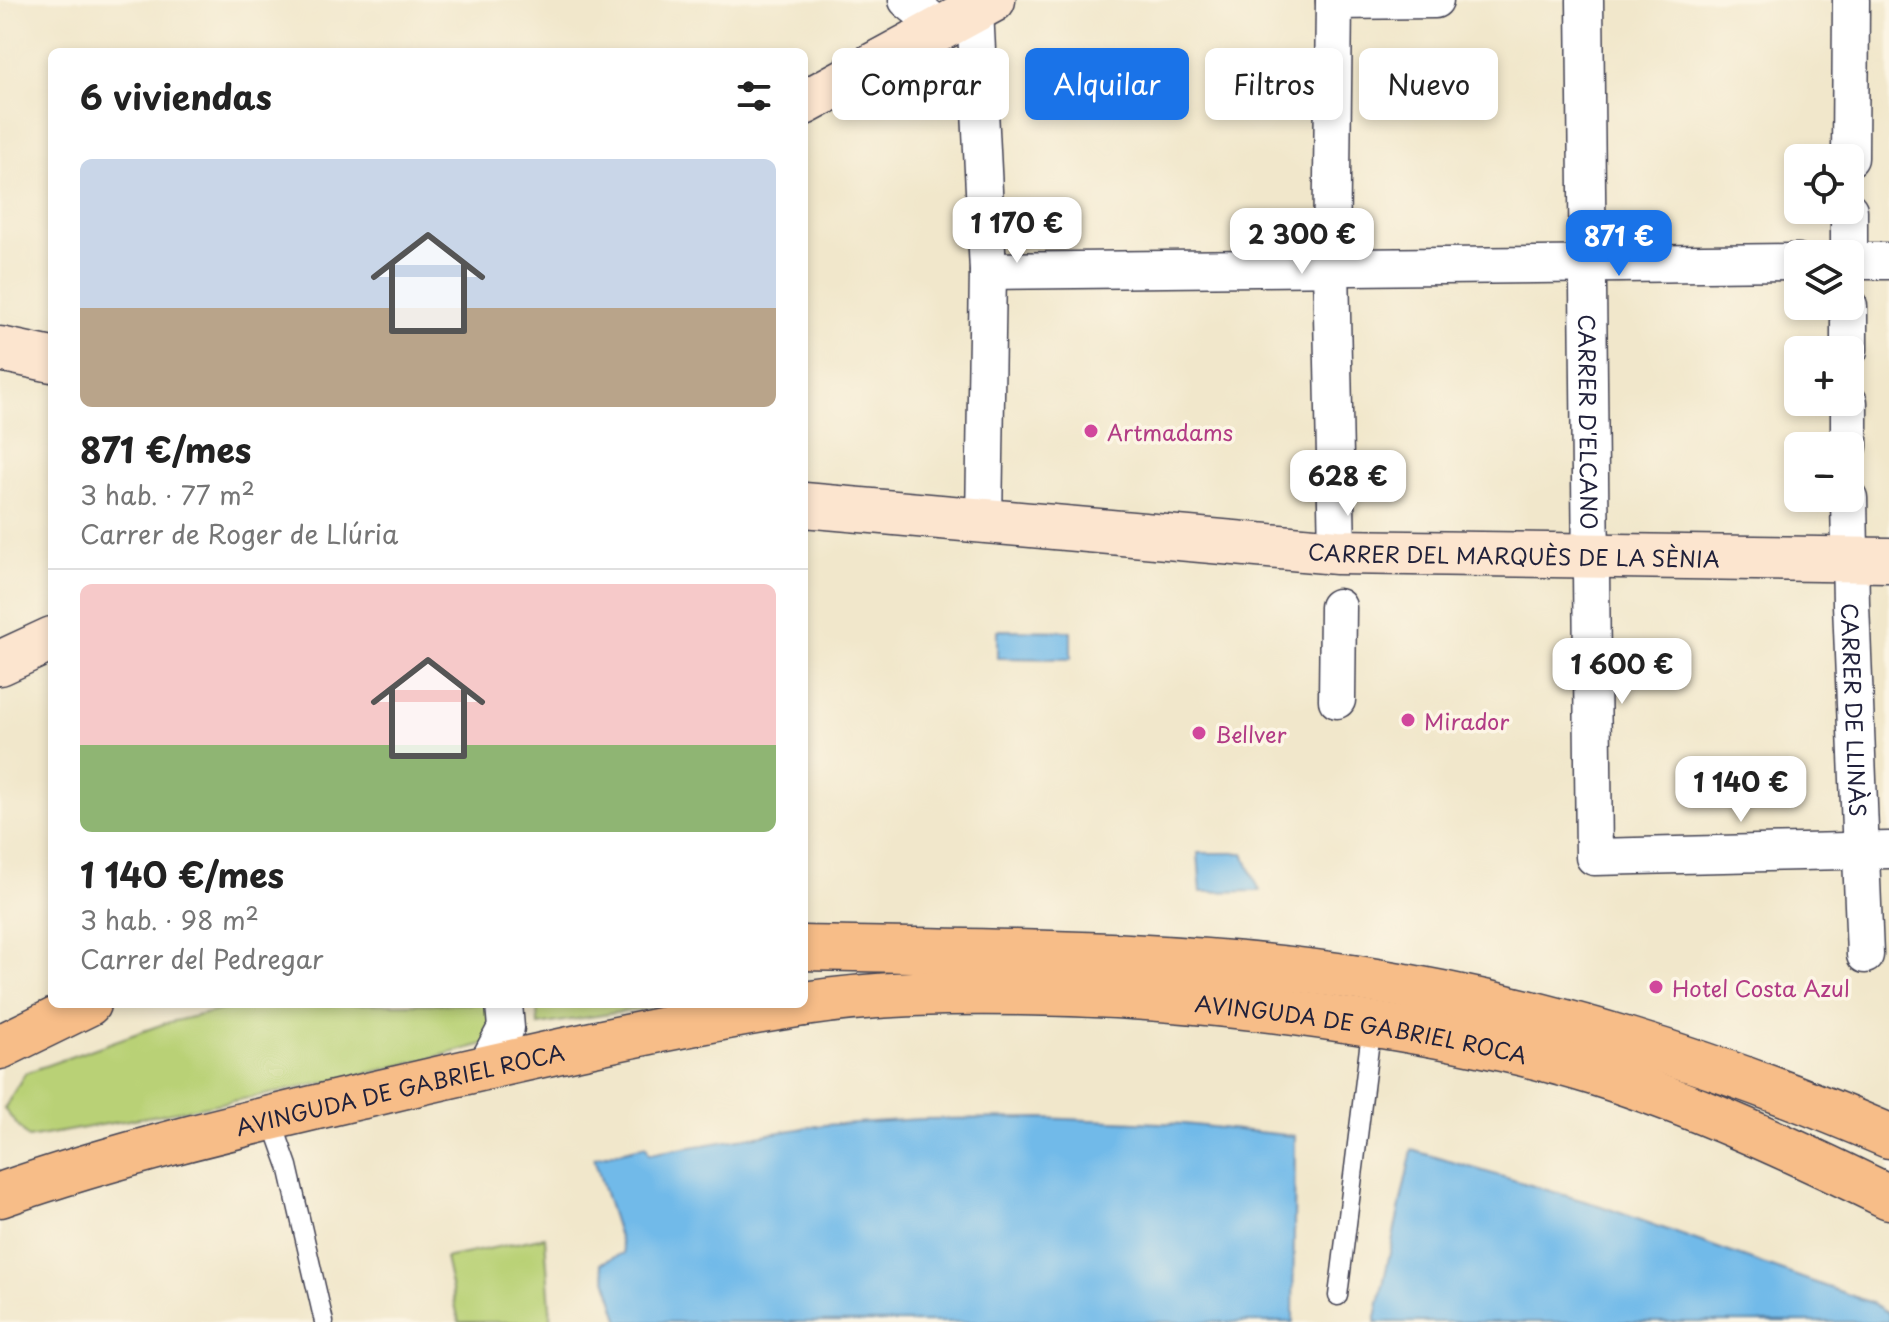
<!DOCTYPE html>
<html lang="es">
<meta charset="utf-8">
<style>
body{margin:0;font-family:"Playpen Sans",sans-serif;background:#f6f6f6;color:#222;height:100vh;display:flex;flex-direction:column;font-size:30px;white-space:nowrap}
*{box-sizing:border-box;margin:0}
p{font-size:26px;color:#767676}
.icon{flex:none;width:44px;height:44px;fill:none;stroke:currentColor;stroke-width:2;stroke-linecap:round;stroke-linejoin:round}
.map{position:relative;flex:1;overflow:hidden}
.sheet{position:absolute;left:48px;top:48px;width:760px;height:960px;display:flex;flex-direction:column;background:#fff;border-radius:12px;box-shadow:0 4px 12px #0003}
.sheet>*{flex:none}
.hud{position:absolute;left:832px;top:48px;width:760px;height:72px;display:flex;gap:16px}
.controls{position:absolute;left:1784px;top:144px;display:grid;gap:16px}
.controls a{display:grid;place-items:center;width:80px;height:80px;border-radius:12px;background:#fff;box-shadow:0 4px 12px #0003;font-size:40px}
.price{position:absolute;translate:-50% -68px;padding:0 18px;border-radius:16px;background:#fff;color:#222;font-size:26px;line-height:52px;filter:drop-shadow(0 2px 4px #0008)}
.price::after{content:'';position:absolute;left:50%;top:48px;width:24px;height:18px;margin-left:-12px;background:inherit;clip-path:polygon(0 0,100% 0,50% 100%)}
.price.active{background:#1a73e8;color:#fff}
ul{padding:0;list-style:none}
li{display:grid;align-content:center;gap:16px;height:424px;padding:0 32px}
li+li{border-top:2px solid #e0e0e0}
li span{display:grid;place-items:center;height:248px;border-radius:12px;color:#555}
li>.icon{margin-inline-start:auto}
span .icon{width:144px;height:144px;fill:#fffc;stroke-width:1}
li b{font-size:34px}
h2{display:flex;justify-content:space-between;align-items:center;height:96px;padding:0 32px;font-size:34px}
.tag{padding:0 28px;border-radius:12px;background:#fff;box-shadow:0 4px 12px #0003;font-size:28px;line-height:72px}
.tag.active{background:#1a73e8;color:#fff}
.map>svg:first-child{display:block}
.green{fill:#b9d176;stroke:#6e7a58;stroke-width:2}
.water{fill:#71bae9;stroke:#4a6e92;stroke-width:2}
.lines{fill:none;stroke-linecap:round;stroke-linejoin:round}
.lane-casing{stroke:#414051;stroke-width:21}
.street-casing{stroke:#414051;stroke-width:39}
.secondary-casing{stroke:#414051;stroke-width:47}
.highway-casing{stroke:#414051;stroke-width:47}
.lane{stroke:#fff;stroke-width:18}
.street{stroke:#fff;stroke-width:36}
.secondary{stroke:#fce5cf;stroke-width:44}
.highway{stroke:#f7bd88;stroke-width:44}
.hotel-dot{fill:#d1479c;stroke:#fcf5e5;stroke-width:3}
.labels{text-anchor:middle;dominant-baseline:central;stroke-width:7;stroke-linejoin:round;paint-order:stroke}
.street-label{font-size:22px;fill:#22223b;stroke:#fcf5e5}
.hotel-label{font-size:22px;fill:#b23c85;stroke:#fcf5e5;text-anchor:start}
</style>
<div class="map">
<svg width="1889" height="1322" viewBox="0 0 1889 1322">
<rect width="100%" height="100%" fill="#fcf5e5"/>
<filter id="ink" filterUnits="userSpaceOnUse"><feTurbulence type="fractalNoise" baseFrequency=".0125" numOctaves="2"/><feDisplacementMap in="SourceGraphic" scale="16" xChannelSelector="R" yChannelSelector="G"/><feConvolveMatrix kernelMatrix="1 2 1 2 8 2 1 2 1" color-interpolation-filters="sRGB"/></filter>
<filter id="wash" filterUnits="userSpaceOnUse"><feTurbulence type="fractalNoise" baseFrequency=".006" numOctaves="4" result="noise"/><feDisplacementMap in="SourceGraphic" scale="32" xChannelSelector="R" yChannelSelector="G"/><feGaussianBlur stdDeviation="1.8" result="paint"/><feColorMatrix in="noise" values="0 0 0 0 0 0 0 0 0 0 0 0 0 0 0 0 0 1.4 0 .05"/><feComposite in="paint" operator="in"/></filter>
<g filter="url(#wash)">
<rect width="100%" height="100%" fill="#f1e7cb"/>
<path class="green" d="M247,1004H495L491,1042C339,1085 183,1110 28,1138L4,1109L25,1073L166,1023Z
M537,1004H672L538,1025Z
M545,1237L551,1322H459L445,1258Z"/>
<path class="water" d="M997,630L1071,631V659L997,658Z
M1198,853H1243L1260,891L1201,892Z
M1041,1118L1184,1124L1295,1136L1293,1322H620L601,1263L624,1253L594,1158L646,1146L649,1154L823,1125L920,1119Z
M1412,1150L1601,1206L1872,1303L1889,1313V1322H1375Z"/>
</g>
<g filter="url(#ink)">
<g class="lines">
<g class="lane-casing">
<path id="lane" d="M271,1118L288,1166L324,1322
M1338,1296L1372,1024"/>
</g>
<g class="street-casing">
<g id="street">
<path d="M907,0L940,27"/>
<path d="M1334,0L1331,267L1337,552"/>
<path id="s1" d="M1585,0L1594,857L1889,850"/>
<path d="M1334,1L1435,0"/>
<path d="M975,10L988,271L984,521"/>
<path d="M1850,158L1851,0"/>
<path d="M1849,254V210"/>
<path d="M1850,261H1889"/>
<path d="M988,271L1798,262"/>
<path d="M1849,306V350"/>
<path d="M1849,402V446"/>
<path id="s2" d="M1849,498L1851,604L1865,955"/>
<path d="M1337,700L1338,607"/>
<path d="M485,1068L506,1028L504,1004"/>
</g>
</g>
<g class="secondary-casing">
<g id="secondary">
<path d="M804,103L993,0"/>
<path d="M0,349L52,360"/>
<path id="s3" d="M804,505L1337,552L1889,560"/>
<path d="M0,663L52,639"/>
</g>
</g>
<g class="highway-casing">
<g id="highway">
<path d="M804,948C989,952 1175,950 1358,978C1544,1007 1717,1062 1889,1136"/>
<path id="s4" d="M804,1004C876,993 949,992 1021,993C1140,994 1258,1006 1376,1025C1450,1037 1523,1051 1594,1073C1696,1105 1793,1150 1889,1197"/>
<path d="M0,1047L88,1004"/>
<path id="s5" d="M0,1195C125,1151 253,1122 381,1092C522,1059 661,1027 803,1004"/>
</g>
</g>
<use href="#lane" class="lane"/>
<use href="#street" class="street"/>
<use href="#secondary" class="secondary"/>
<use href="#highway" class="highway"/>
</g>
</g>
<g class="hotel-dot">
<circle cx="1091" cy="431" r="8"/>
<circle cx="1408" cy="720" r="8"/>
<circle cx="1199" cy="733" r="8"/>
<circle cx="1656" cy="987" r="8"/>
</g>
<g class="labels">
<g class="street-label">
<text stroke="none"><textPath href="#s1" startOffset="422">CARRER D'ELCANO</textPath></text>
<text stroke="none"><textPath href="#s3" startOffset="712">CARRER DEL MARQUÈS DE LA SÈNIA</textPath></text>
<text stroke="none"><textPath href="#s2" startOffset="212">CARRER DE LLINÀS</textPath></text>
<text stroke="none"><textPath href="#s4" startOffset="560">AVINGUDA DE GABRIEL ROCA</textPath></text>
<text stroke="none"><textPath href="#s5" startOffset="414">AVINGUDA DE GABRIEL ROCA</textPath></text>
</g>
<g class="hotel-label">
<text x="1107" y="431">Artmadams</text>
<text x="1424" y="720">Mirador</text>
<text x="1215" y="733">Bellver</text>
<text x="1672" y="987">Hotel Costa Azul</text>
</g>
</g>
</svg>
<div class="controls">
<a><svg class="icon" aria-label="locate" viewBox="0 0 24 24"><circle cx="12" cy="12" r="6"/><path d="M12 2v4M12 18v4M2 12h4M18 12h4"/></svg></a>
<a><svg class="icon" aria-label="layers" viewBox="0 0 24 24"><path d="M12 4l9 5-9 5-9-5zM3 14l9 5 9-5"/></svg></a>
<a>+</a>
<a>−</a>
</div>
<b class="price" style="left:1017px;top:265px">1 170 €</b>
<b class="price" style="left:1302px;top:276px">2 300 €</b>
<b class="price active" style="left:1619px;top:278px">871 €</b>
<b class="price" style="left:1348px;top:518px">628 €</b>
<b class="price" style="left:1622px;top:706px">1 600 €</b>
<b class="price" style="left:1741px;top:824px">1 140 €</b>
<div class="hud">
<a class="tag">Comprar</a>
<a class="tag active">Alquilar</a>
<a class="tag">Filtros</a>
<a class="tag">Nuevo</a>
</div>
<section class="sheet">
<h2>6 viviendas<svg class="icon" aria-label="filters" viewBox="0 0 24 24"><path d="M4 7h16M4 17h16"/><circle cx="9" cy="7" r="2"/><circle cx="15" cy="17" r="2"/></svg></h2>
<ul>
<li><span style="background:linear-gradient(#c9d6e8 60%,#b9a48a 0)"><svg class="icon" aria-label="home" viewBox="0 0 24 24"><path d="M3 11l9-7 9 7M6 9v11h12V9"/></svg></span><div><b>871 €/mes</b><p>3 hab. · 77 m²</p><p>Carrer de Roger de Llúria</p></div></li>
<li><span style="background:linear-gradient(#f6c9c9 65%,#8fb573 0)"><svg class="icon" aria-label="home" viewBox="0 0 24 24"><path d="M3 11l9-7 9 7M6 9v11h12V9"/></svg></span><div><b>1 140 €/mes</b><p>3 hab. · 98 m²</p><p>Carrer del Pedregar</p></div></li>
</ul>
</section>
</div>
